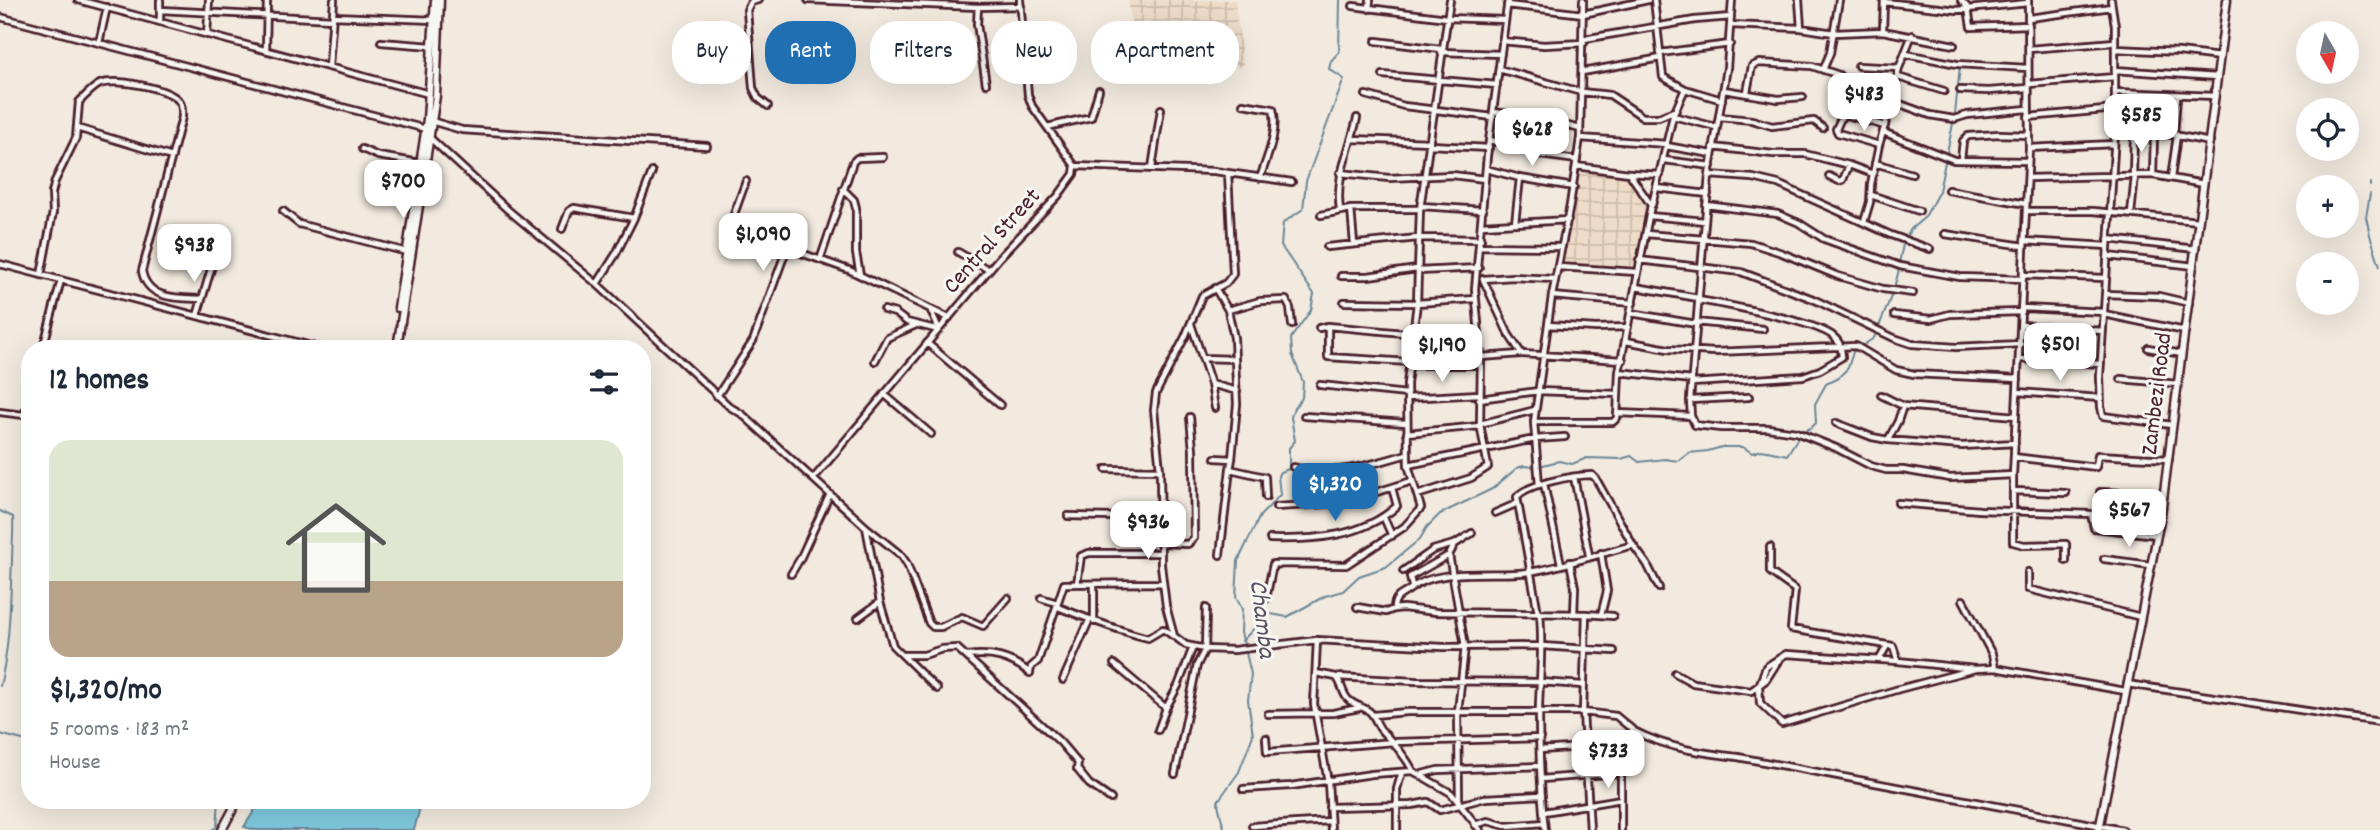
<!DOCTYPE html>
<meta charset="utf-8">
<style>
body{margin:0;font-family:Dekko,sans-serif;background:#f6f6f7;color:#1f2937;height:100vh;display:flex;flex-direction:column;font-size:26px;white-space:nowrap}
*{box-sizing:border-box;margin:0}
p{font-size:23px;color:#747a83}
.icon{flex:none;width:38px;height:38px;fill:none;stroke:currentColor;stroke-width:2;stroke-linecap:round;stroke-linejoin:round}
.map{position:relative;flex:1;overflow:hidden}
.drawer{position:absolute;left:21px;top:340px;width:630px;height:469px;display:flex;flex-direction:column;background:#fff;border-radius:28px;box-shadow:0 7px 28px #0002}
.drawer>*{flex:none}
.guide{position:absolute;left:672px;top:21px;width:665px;height:63px;display:flex;gap:14px}
.needle{width:46px;rotate:171deg}
.buttons{position:absolute;left:2296px;top:21px;display:grid;gap:14px}
.buttons a{display:grid;place-items:center;width:63px;height:63px;border-radius:50%;background:#fff;box-shadow:0 7px 28px #0002;font-size:35px}
.price{position:absolute;translate:-50% -60px;padding:0 16px;border-radius:14px;background:#fff;color:#222;font-size:23px;line-height:46px;filter:drop-shadow(0 2px 4px #0008)}
.price::after{content:'';position:absolute;left:50%;top:42px;width:21px;height:16px;margin-left:-10px;background:inherit;clip-path:polygon(0 0,100% 0,50% 100%)}
.price.on{background:#1f6fb2;color:#fff}
ul{padding:0;list-style:none}
li{display:grid;align-content:center;gap:14px;height:371px;padding:0 28px}
li+li{border-top:2px solid #e0e1e3}
li span{display:grid;place-items:center;height:217px;border-radius:21px;color:#555}
li>.icon{margin-inline-start:auto}
span .icon{width:126px;height:126px;fill:#fffc;stroke-width:1}
li b{font-size:30px}
h2{display:flex;justify-content:space-between;align-items:center;height:84px;padding:0 28px;font-size:30px}
.pill{padding:0 24px;border-radius:28px;background:#fff;box-shadow:0 7px 28px #0002;font-size:24px;line-height:63px}
.pill.on{background:#1f6fb2;color:#fff}
.map>svg:first-child{display:block}
.industrial{fill:url(#industrial-grid)}
.water{fill:#7fcadf;stroke:#6a8697;stroke-width:2}
.lines{fill:none;stroke-linecap:round;stroke-linejoin:round}
.stream{stroke:#6a8697;stroke-width:2}
.street-casing{stroke:#4a1f2b;stroke-width:10}
.secondary-casing{stroke:#4a1f2b;stroke-width:11}
.street{stroke:#f6f6f2;stroke-width:4.5}
.secondary{stroke:#f6f6f2;stroke-width:6}
.labels{text-anchor:middle;dominant-baseline:central;stroke-width:6;stroke-linejoin:round;paint-order:stroke}
.street-label{font-size:24px;fill:#4a1f2b;stroke:#f6f6f2}
.water-label{font-size:26px;font-style:italic;fill:#5a5261;stroke:#f6f6f2}
</style>
<div class="map">
<svg width="2380" height="830" viewBox="0 0 2380 830">
<defs>
<pattern id="industrial-grid" width="8" height="8" patternUnits="userSpaceOnUse" patternTransform="scale(1.75)"><rect width="8" height="8" fill="#eedcc8"/><path d="M0 4h8M4 0v8" fill="none" stroke="#cebcac"/></pattern>
</defs>
<rect width="100%" height="100%" fill="#f2eadf"/>
<filter id="ink" filterUnits="userSpaceOnUse"><feTurbulence type="fractalNoise" baseFrequency=".0143" numOctaves="2"/><feDisplacementMap in="SourceGraphic" scale="14" xChannelSelector="R" yChannelSelector="G"/><feConvolveMatrix kernelMatrix="1 2 1 2 8 2 1 2 1" color-interpolation-filters="sRGB"/></filter>
<g filter="url(#ink)">
<path class="industrial" d="M1128,0H1235L1243,66L1139,78Z
M1578,169L1626,174L1647,204L1635,269L1562,264Z"/>
<path class="water" d="M261,800H422L414,830H255L244,827Z"/>
<g class="lines">
<path class="stream" d="M2370,183V186
M2370,194L2366,217L2370,235L2380,266
M1899,263L1904,240L1911,229L1925,217L1939,191L1955,114L1960,66
M1800,432L1811,428L1816,423L1815,404L1826,384L1838,378L1848,368L1853,352L1874,338C1883,316 1894,294 1899,269
M1539,466L1559,461L1572,464L1587,458L1621,459L1631,456L1639,462L1665,459L1678,461L1689,453L1708,451L1722,447H1743L1752,453L1762,450L1787,455L1799,436
M0,511L13,517C14,532 12,546 12,561C10,604 10,645 0,686
M1242,641L1265,617L1271,614L1287,617L1325,596L1343,591L1359,576L1386,567L1420,539L1427,527L1440,514L1492,489L1517,468L1524,466L1535,467
M0,734L30,742
M212,830L217,827L219,800
M1225,830C1223,825 1218,807 1218,801L1239,772L1253,735L1248,700L1251,674L1241,632L1242,609L1236,597L1238,561L1260,516L1280,495L1278,476L1280,472L1289,469V448L1295,441L1291,417L1294,408L1302,398L1303,382L1292,354L1291,338L1311,310L1314,294L1281,246L1283,223L1303,209L1306,181L1344,79L1329,69L1331,61L1339,52L1340,0"/>
<g class="street-casing">
<path id="street" d="M78,0L429,94
M758,0L751,2L747,10L753,88L758,98L768,106
M808,0L978,7L1021,6
M1654,0L1663,77L1685,89L1722,100
M1732,0L1727,68L1709,175L1690,400L1691,416L1695,425L1721,428H1768L1796,432L1836,448L1871,466L1886,470H1903L1950,478L2013,475
M1799,0L1801,28
M1961,0L1968,8L1971,27L2029,25
M2028,0L2029,148L2013,475V542L2024,545L2066,544V561
M2111,0L2115,26V134L2100,376L2101,407L2103,416L2172,425
M1884,2L1957,10L2028,3
M1507,5L1583,14L1648,0
M1353,6L1447,18L1505,20
M978,7L977,24L986,84
M1369,9L1370,0
M161,10L333,19
M333,16L434,20
M0,17L426,129
M2029,18L2112,7
M160,21V0
M1731,25L1801,28L1834,33L1883,31L1954,45
M1883,31L1884,0
M207,35L209,0
M1584,39L1695,20L1731,17
M1376,41L1441,49
M1502,41L1544,45L1584,43
M381,42L432,46
M99,43L107,7
M2029,49L2115,42
M2115,49L2179,52L2220,57
M266,50L267,0
M1441,52L1501,54
M1660,53L1730,44
M1906,54L1957,64L2028,68
M1858,66L1899,68
M329,67L334,0
M1499,69L1581,92L1610,95L1643,117H1659L1676,110
M1823,70L1830,53L1839,0
M2115,70L2217,77
M1582,72L1661,58
M1383,75L1497,85
M1898,77L1944,91
M1848,83L1893,96
M2029,84L2115,77
M1724,90L1778,99L1803,97
M1960,90L1989,91L2028,88
M1747,92L1752,66L1759,63L1812,66L1839,75
M2116,92L2215,96
M1366,95L1404,106L1493,117
M1892,101L1930,115L1954,119L1967,115L2027,109
M1243,104L1273,109C1279,130 1267,158 1260,178
M1493,112L1534,117L1580,129
M1673,116L1716,127
M1719,117L1752,120L1772,126L1814,121L1823,128
M2028,117L2116,109
M431,121L462,130L707,146
M1047,127L1091,117L1099,90
M77,128L172,157
M1883,132L1954,160L2028,161
M2115,134L2174,135L2210,142
M2145,135L2148,95
M2174,135L2177,96
M430,138L508,210L597,284L730,407L742,414L866,527L880,602L893,646L937,689
M1580,138L1667,144
M1352,139L1430,142
M1490,140L1540,155L1577,160
M1430,145L1489,148
M1879,145L1838,133L1836,129L1843,114L1885,126
M1666,146L1712,154
M1713,147L1773,154H1805L1849,165L1873,174
M2029,148L2114,144
M362,149L378,156L420,163
M1664,160L1711,166
M1961,160L1963,141L1968,136L1999,134L2029,135
M1875,163L1912,174
M1075,166L1214,171L1292,182
M1152,168L1161,109
M1486,169L1520,178L1574,187
M1228,173L1233,274L1226,283L1202,296L1185,337L1156,393L1154,410L1160,470L1161,565L1166,606L1174,636L1186,645L1205,649L1234,650L1317,640
M1340,173L1389,178L1452,175L1485,179
M1630,173L1660,175
M1709,175L1753,178L1778,184L1891,235L1930,249
M2153,175L2154,135
M1829,176L1839,181L1843,180L1849,165
M2133,176L2134,134
M2028,178L2153,175L2204,184
M2171,178L2177,135
M746,181L733,217L734,226L787,248
M1657,188L1708,194
M843,189L854,200L856,208V253L860,275
M1948,190L2026,204
M1871,195L1919,211
M1652,205L1673,116L1685,89
M1706,205L1778,214L1799,223L1824,239L1900,266L1960,277L2023,279
M1421,206L1483,210
M1351,209L1354,244
M1340,210C1335,175 1350,151 1357,118
M283,211L299,224L407,252
M2026,211H2093L2199,221
M2131,214L2135,176
M1321,215L1351,209H1420
M1649,216L1705,221
M634,218L652,172
M1864,222L1870,202L1871,184L1879,145L1892,101L1899,68L1912,35
M1515,223L1568,220
M1482,225L1515,223L1520,178
M562,229L569,211L574,208L634,218L616,254L597,284
M1646,234L1751,243L1782,253L1838,276L1883,289L1913,293
M1945,234L2024,246
M2108,239L2196,249
M2024,241L2108,246
M1480,246L1562,247
M1327,247L1418,238L1481,239
M958,252L989,270
M2108,256L2194,266
M820,260L853,162L857,158L883,157
M1639,260L1741,272L1813,299L1894,338L1912,344L1956,347L2021,344
M0,264L319,348
M1558,267L1637,272
M1418,271L1479,268
M41,275L53,212L52,193L55,181L76,138L79,102C85,96 92,88 100,84C116,78 169,88 179,101C183,106 182,112 182,117L142,271C147,300 178,298 202,299
M2023,275L2105,278
M1341,276H1368L1417,269
M1483,279L1509,335L1522,354L1623,360
M1483,279L1513,277L1555,279
M1636,287L1698,298
M1215,288L1228,310L1234,338L1237,404L1232,459
M2105,294L2159,296L2189,303
M1552,296L1633,303
M1344,302L1417,303L1475,299
M2023,308L2104,312
M884,310L895,313L907,322L939,330
M1228,310L1260,301L1286,300L1290,308L1292,325
M931,311L939,329
M1631,313L1696,324
M2104,314L2185,331
M1894,315L1931,319L1950,314L2022,312
M197,316L214,259
M1696,322L1763,329
M1191,324L1211,384L1215,408
M1548,325L1596,328L1628,327
M2022,325L2103,331
M1328,326V357L1410,362
M1319,328L1328,326L1415,334H1456L1479,337
M1626,341L1668,349L1715,352L1856,346L1896,370L1914,374L2018,379
M927,343L1000,405
M43,348L61,280
M2148,348L2182,354
M1481,357L1521,354
M1202,358L1235,359
M2020,359L2101,364
M875,361L887,338L916,325
M1410,365H1481
M1619,372L1692,380
M2121,379L2178,384
M1692,383L1803,376L1820,370L1842,357C1841,348 1841,343 1834,337C1819,322 1723,304 1698,300
M1211,384L1237,391
M1320,385L1407,394
M2017,392L2100,398
M884,394L931,434
M1881,395L1903,406L2016,416
M717,396L753,341L787,248L849,270L949,318
M1407,398L1479,394
M1479,399L1538,391L1618,394
M1690,400L1749,397
M0,412L24,415L30,397
M1617,413L1691,416
M1304,416L1406,423
M1534,422H1613L1617,418L1619,372L1651,205L1629,173L1576,166
M1836,423L1872,437L1888,440L1962,446L2015,443
M1480,424L1535,410
M1407,433L1480,426
M1888,440L1898,421L1903,406
M2014,457L2096,467L2098,455L2169,459
M1215,458L1232,459L1230,469L1265,477L1266,497
M1408,465L1535,439L1565,437
M1293,467C1331,477 1371,465 1407,454
M1106,469L1160,470
M1574,477L1589,555
M814,478L999,258L1058,196L1074,174L1075,166L1032,106L1028,95L1020,0
M1544,484L1561,564
M1539,485L1534,422L1552,296L1570,205L1580,138L1583,0
M2013,491L2066,493
M2100,492L2164,495
M1417,495L1471,478L1488,467L1480,424L1481,357L1475,289L1487,156L1508,0
M1898,503L1980,510L2091,514L2094,528L2157,535
M1276,507L1342,503L1412,481
M1495,513L1518,503
M1068,516L1159,518
M1384,518L1392,536
M866,527L901,555L907,564L929,623L933,627H941L962,617L983,626L1008,598
M1270,539C1315,540 1363,537 1397,506L1392,488
M1160,543L1188,544L1194,538L1193,450L1190,417
M1770,547V572L1795,590L1791,629L1893,646L1898,661
M1220,555L1230,469
M2104,559L2151,565
M1570,562L1575,587L1574,614
M1403,571L1433,550L1454,544
M2028,572V589L2141,617
M791,574L800,559L830,494
M1077,584L1081,556L1089,553H1160
M1412,586L1410,577L1449,555
M1041,598L1057,603L1058,607C1088,619 1117,630 1148,638L1163,629L1173,636
M1266,599L1273,564L1346,565L1404,527L1421,508L1408,465L1407,384L1417,303L1420,209L1450,0
M1963,600L1992,654L1995,668
M1357,607L1386,612L1394,609L1403,608L1436,612L1586,614L1583,712L1590,830
M1394,609C1394,596 1401,596 1409,590C1438,566 1493,577 1529,572C1562,567 1600,554 1633,545
M1538,613L1517,497C1526,484 1576,475 1592,475L1596,479L1633,545L1647,564L1659,588
M1540,614C1543,645 1540,675 1539,706C1539,747 1540,789 1545,830
M1586,614L1613,616
M1601,615L1607,591L1601,553
M858,618L880,602
M1094,622V585
M903,655H924L942,649L957,648L1060,742L1078,763L1077,769L1089,784L1111,799
M967,656C992,653 1010,657 1030,673L1031,667L1038,661L1064,584L1162,583
M1879,660L1887,646
M1114,664L1166,708L1178,686L1193,647
M1975,669L1898,661L1786,654L1766,667L1759,686L1760,703L1782,724L1899,689L1975,669L1995,668L2125,691
M1316,673L1336,677L1415,681L1540,682L1583,685
M1675,673L1693,683L1751,691L1766,680L1780,658
M1337,678C1342,684 1342,692 1347,698C1353,706 1364,706 1370,712C1376,718 1377,726 1382,731C1394,744 1405,755 1413,771
M1063,680L1089,621
M2127,684L2380,722
M1268,714L1333,713L1359,708
M1373,715L1407,712H1583L1616,716L1634,731
M1158,730L1166,708
M1266,738L1267,752L1394,742L1540,738
M1540,750L1584,747L1621,749
M1175,774L1197,665L1205,649L1206,608
M1422,774L1438,770L1540,766
M1541,779L1620,773
M1243,789L1291,786L1372,774L1413,771L1451,793L1480,830
M1459,800L1458,712L1465,646L1449,555L1455,544L1472,533
M1329,807L1412,805L1428,802L1440,810L1485,798L1542,795
M1544,812L1621,799
M1475,825L1488,821L1506,826L1544,823
M1252,826L1330,821
M1331,830L1328,782L1314,704L1317,640L1443,647L1543,646L1614,651
M1397,830V789L1402,772
M1621,830V749L1624,739L1634,731C1667,748 1701,753 1738,757L2123,830"/>
</g>
<g class="secondary-casing">
<path id="secondary" d="M398,308L427,119L435,0
M397,348L436,96L440,0
M222,830L238,800
M2099,830L2161,515L2227,0"/>
</g>
<use href="#street" class="street"/>
<use href="#secondary" class="secondary"/>
</g>
</g>
<g class="labels">
<g class="street-label">
<text transform="translate(993 242) rotate(-48)">Central Street</text>
<text transform="translate(2158 394) rotate(-83)">Zambezi Road</text>
</g>
<g class="water-label">
<text transform="translate(1261 619) rotate(83)">Chamba</text>
</g>
</g>
</svg>
<div class="buttons">
<a><svg class="needle" viewBox="-14 -14 28 28"><path d="M0-13l5 13h-10z" fill="#e53935"/><path d="M0 13l5-13h-10z" fill="#747a83"/></svg></a>
<a><svg class="icon" aria-label="locate" viewBox="0 0 24 24"><circle cx="12" cy="12" r="6"/><path d="M12 2v4M12 18v4M2 12h4M18 12h4"/></svg></a>
<a>+</a>
<a>−</a>
</div>
<b class="price" style="left:1864px;top:133px">$483</b>
<b class="price" style="left:2141px;top:154px">$585</b>
<b class="price" style="left:1532px;top:168px">$628</b>
<b class="price" style="left:403px;top:220px">$700</b>
<b class="price" style="left:763px;top:273px">$1,090</b>
<b class="price" style="left:194px;top:284px">$938</b>
<b class="price" style="left:2060px;top:383px">$501</b>
<b class="price" style="left:1442px;top:384px">$1,190</b>
<b class="price on" style="left:1335px;top:523px">$1,320</b>
<b class="price" style="left:2129px;top:549px">$567</b>
<b class="price" style="left:1148px;top:561px">$936</b>
<b class="price" style="left:1608px;top:790px">$733</b>
<div class="guide">
<a class="pill">Buy</a>
<a class="pill on">Rent</a>
<a class="pill">Filters</a>
<a class="pill">New</a>
<a class="pill">Apartment</a>
</div>
<section class="drawer">
<h2>12 homes<svg class="icon" aria-label="filters" viewBox="0 0 24 24"><path d="M4 7h16M4 17h16"/><circle cx="9" cy="7" r="2"/><circle cx="15" cy="17" r="2"/></svg></h2>
<ul>
<li><span style="background:linear-gradient(#dfe7d0 65%,#b9a48a 0)"><svg class="icon" aria-label="home" viewBox="0 0 24 24"><path d="M3 11l9-7 9 7M6 9v11h12V9"/></svg></span><div><b>$1,320/mo</b><p>5 rooms · 183 m²</p><p>House</p></div></li>
</ul>
</section>
</div>
